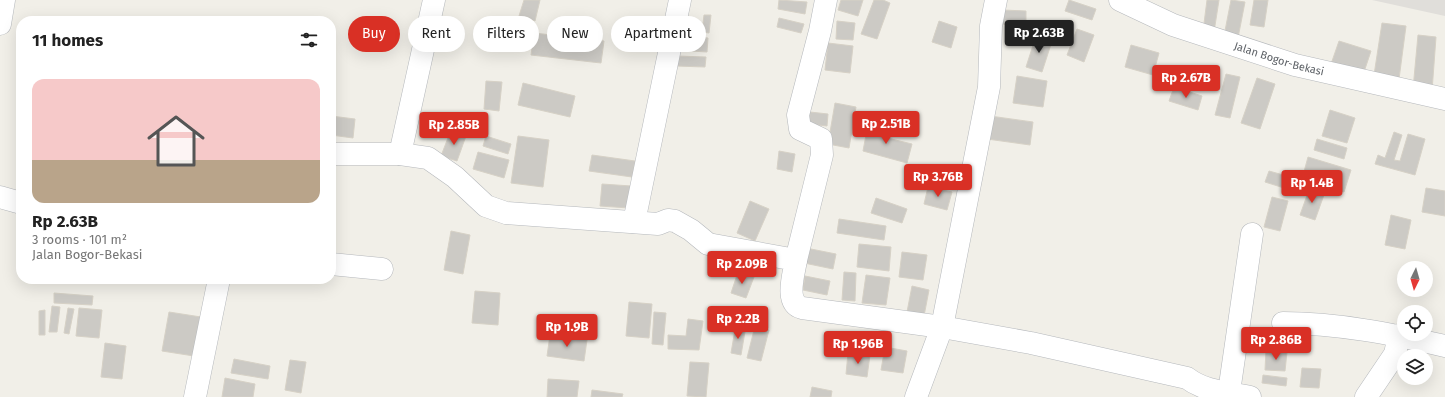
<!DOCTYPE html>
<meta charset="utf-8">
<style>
body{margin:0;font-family:"Fira Sans",sans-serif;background:#f6f6f6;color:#222;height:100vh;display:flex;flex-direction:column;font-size:15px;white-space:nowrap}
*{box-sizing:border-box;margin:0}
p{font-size:13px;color:#767676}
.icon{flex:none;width:22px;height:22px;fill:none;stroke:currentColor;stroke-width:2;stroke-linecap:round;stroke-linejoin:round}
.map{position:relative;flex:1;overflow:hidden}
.panel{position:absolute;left:16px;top:16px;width:320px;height:268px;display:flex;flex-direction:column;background:#fff;border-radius:16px;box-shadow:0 4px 16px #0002}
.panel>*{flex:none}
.hud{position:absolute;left:348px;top:16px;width:380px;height:36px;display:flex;gap:8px}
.needle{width:26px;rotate:185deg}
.controls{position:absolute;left:1397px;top:261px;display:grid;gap:8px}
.controls a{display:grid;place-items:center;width:36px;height:36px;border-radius:50%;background:#fff;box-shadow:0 4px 16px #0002;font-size:20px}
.price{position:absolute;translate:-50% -34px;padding:0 9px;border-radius:4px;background:#d93025;color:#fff;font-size:13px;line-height:26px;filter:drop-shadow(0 1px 2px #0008)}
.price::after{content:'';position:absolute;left:50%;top:24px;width:12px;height:9px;margin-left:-6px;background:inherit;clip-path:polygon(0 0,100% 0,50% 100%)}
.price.selected{background:#222;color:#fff}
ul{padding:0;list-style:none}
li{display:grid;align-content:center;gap:8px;height:212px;padding:0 16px}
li+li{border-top:1px solid #e0e0e0}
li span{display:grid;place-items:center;height:124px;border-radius:12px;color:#555}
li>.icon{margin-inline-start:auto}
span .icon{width:72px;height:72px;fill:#fffc;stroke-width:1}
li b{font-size:17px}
h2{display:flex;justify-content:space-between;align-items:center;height:48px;padding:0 16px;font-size:17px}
.pill{padding:0 14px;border-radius:18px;background:#fff;box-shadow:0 4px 16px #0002;font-size:14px;line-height:36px}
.pill.selected{background:#d93025;color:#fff}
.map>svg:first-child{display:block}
.industrial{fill:#e0deda}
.building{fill:#cccac5;stroke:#d6d1c6}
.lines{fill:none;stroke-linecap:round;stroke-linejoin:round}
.minor-casing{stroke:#b5b8bc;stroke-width:23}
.minor{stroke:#fff;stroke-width:22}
.labels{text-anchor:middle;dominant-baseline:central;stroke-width:3.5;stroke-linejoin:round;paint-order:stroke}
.street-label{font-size:11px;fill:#5f6368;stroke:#fff}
</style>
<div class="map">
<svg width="1445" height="397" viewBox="0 0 1445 397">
<rect width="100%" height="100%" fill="#f1efe8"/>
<path class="industrial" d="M1372,0H1445V16Z"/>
<path class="building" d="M524,0H540L535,21L519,16Z
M779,0L807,2L805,14L778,9Z
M841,0H863L858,16L838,10Z
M874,0H883L890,3L877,39L861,34Z
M1069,0L1096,9L1092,20L1065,11Z
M1207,0H1219L1214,32L1203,31Z
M1231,0L1245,2L1237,43L1223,41Z
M1254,0H1268L1264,27L1250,25Z
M1003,10L1026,11V26L1002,24Z
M704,15H711L709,33L702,32Z
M779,18L804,24L801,33L777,27Z
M837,21L855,23L853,40L836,39Z
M939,21L957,27L951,48L932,42Z
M1382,23L1406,26L1399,79L1374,75Z
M1077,29L1094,35L1084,62L1067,55Z
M534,33L604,41L601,63L531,55Z
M678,35L708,38L707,52L676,50Z
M1418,35L1436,37L1432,91L1413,89Z
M1036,36L1052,41L1042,72L1026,67Z
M1339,41L1371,51L1362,78L1330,67Z
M828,43L853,46L850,73L825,70Z
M1131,45L1159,53L1153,75L1125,67Z
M677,56L706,57L705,67L676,66Z
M1226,74L1240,77L1230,118L1215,115Z
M1017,76L1047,81L1043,107L1013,103Z
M1257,78L1275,84L1260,129L1241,123Z
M486,81L502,82L499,111L484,109Z
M523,83L575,96L570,117L518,105Z
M1174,87L1202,96L1198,110L1169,101Z
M835,103L856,107L849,148L828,144Z
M1330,110L1355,118L1347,143L1322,136Z
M810,112L828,114L827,126L809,124Z
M331,116L355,119L353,138L331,135Z
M990,116L1033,122L1030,145L987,139Z
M868,124L885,128L883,137L912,144L907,163L863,151Z
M451,130L466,136L457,161L441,156Z
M1394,132L1402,135L1394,160L1400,161L1408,134L1425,139L1415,175L1375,164L1378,155L1385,158Z
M486,136L511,144L508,154L483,146Z
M518,136L549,140L543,187L511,183Z
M1317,139L1347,148L1344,159L1314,150Z
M779,151L795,154L792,172L777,169Z
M478,152L509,160L504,178L473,169Z
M592,155L635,161L632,177L589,171Z
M1308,157L1351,170L1344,192L1302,179Z
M1269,171L1287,176L1284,188L1265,182Z
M602,184L631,186L629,208L600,206Z
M928,187L952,192L947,210L924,204Z
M1310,187L1325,192L1315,220L1300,215Z
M1426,188L1445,191V216L1422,212Z
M1272,197L1288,201L1280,231L1264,227Z
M876,198L907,209L902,223L871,213Z
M750,201L769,209L755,241L737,233Z
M1391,215L1411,220L1405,249L1385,245Z
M839,219L886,226L884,240L837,233Z
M451,231L470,235L463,274L444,270Z
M859,244L891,247L889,271L857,267Z
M806,248L836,254L833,269L804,263Z
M902,252L927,255L923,280L899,277Z
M738,272L754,277L746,298L731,293Z
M844,272L856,273L855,301L842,300Z
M866,275L890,278L886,305L862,303Z
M805,276L830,281L827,295L803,290Z
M912,286L929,290L924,316L907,312Z
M475,291L500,293L498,325L472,323Z
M54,293L93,296L92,305L54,303Z
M629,302L652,304L649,338L626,336Z
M52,306L60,307L57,332H49Z
M68,308L74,309L69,334L64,333Z
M79,308L102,310L99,338L76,336Z
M45,310V335H39V311Z
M169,312L201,317L194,356L162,351Z
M654,312L666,313L663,345L652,344Z
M688,319L703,321L699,350L668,349V335L686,336Z
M736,324L746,326L741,355L731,353Z
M755,326L769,330L761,361L747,358Z
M550,335L587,340L584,361L547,356Z
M105,343L126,346L122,379L101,377Z
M885,347L907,351L903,373L881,370Z
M1266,350L1287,352L1285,371L1265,370Z
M848,353L870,355L867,377L846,374Z
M234,359L270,366L268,379L231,373Z
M290,360L306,362L301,393L285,390Z
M690,362L709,363L706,397L687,396Z
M1302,368L1321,369L1319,388L1300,387Z
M1263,375L1287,378L1286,386L1262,383Z
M225,378L255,384L253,397H222Z
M548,379L579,381L577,397H547Z
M812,387L832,391L831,397H810Z
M592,390L623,394L622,397H591Z"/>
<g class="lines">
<g class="minor-casing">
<g id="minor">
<path id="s1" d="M1120,0L1173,25L1295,65L1445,99"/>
<path d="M0,24L4,0"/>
<path d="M331,154H400L428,158L455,177L486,206L506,213L658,224L668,220L675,221L691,230L708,244L796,260C794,274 784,303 802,308L942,327L1031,343L1187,378C1205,392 1228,392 1250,397"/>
<path d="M400,154L434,0"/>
<path d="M0,197L21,203"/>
<path d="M634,222L680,0"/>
<path d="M796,260L822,155L821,139L800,129L798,115L820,31L826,0"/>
<path d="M331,264L382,269"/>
<path d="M1283,323C1337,323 1392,334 1445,346"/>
<path d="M1229,392L1252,234"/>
<path d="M195,397L219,279"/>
<path d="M916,397L942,327L989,87L991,26L996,0"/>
<path d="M1366,397L1395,354L1399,335"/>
</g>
</g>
<use href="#minor" class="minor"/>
</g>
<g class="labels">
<g class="street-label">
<text stroke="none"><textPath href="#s1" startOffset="170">Jalan Bogor-Bekasi</textPath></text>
</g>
</g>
</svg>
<div class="controls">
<a><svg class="needle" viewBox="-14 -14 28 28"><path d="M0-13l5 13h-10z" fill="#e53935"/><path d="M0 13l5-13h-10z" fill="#767676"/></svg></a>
<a><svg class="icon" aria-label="locate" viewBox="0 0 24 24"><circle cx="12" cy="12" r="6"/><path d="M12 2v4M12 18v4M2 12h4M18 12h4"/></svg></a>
<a><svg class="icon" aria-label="layers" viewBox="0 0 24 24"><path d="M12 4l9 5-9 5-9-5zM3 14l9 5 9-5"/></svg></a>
</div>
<b class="price selected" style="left:1039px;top:54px">Rp 2.63B</b>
<b class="price" style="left:1186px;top:99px">Rp 2.67B</b>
<b class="price" style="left:886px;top:145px">Rp 2.51B</b>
<b class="price" style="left:454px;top:146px">Rp 2.85B</b>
<b class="price" style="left:938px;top:198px">Rp 3.76B</b>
<b class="price" style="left:1312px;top:204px">Rp 1.4B</b>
<b class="price" style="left:742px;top:285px">Rp 2.09B</b>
<b class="price" style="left:738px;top:340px">Rp 2.2B</b>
<b class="price" style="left:567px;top:348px">Rp 1.9B</b>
<b class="price" style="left:1276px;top:361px">Rp 2.86B</b>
<b class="price" style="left:858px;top:365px">Rp 1.96B</b>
<div class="hud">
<a class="pill selected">Buy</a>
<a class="pill">Rent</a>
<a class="pill">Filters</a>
<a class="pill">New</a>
<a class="pill">Apartment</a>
</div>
<section class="panel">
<h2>11 homes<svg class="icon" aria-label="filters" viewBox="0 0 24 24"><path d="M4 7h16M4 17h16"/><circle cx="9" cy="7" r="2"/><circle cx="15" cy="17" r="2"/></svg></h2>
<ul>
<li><span style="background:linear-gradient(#f6c9c9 65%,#b9a48a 0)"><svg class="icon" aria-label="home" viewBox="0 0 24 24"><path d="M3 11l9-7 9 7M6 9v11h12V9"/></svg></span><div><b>Rp 2.63B</b><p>3 rooms · 101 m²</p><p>Jalan Bogor-Bekasi</p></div></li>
</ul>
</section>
</div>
